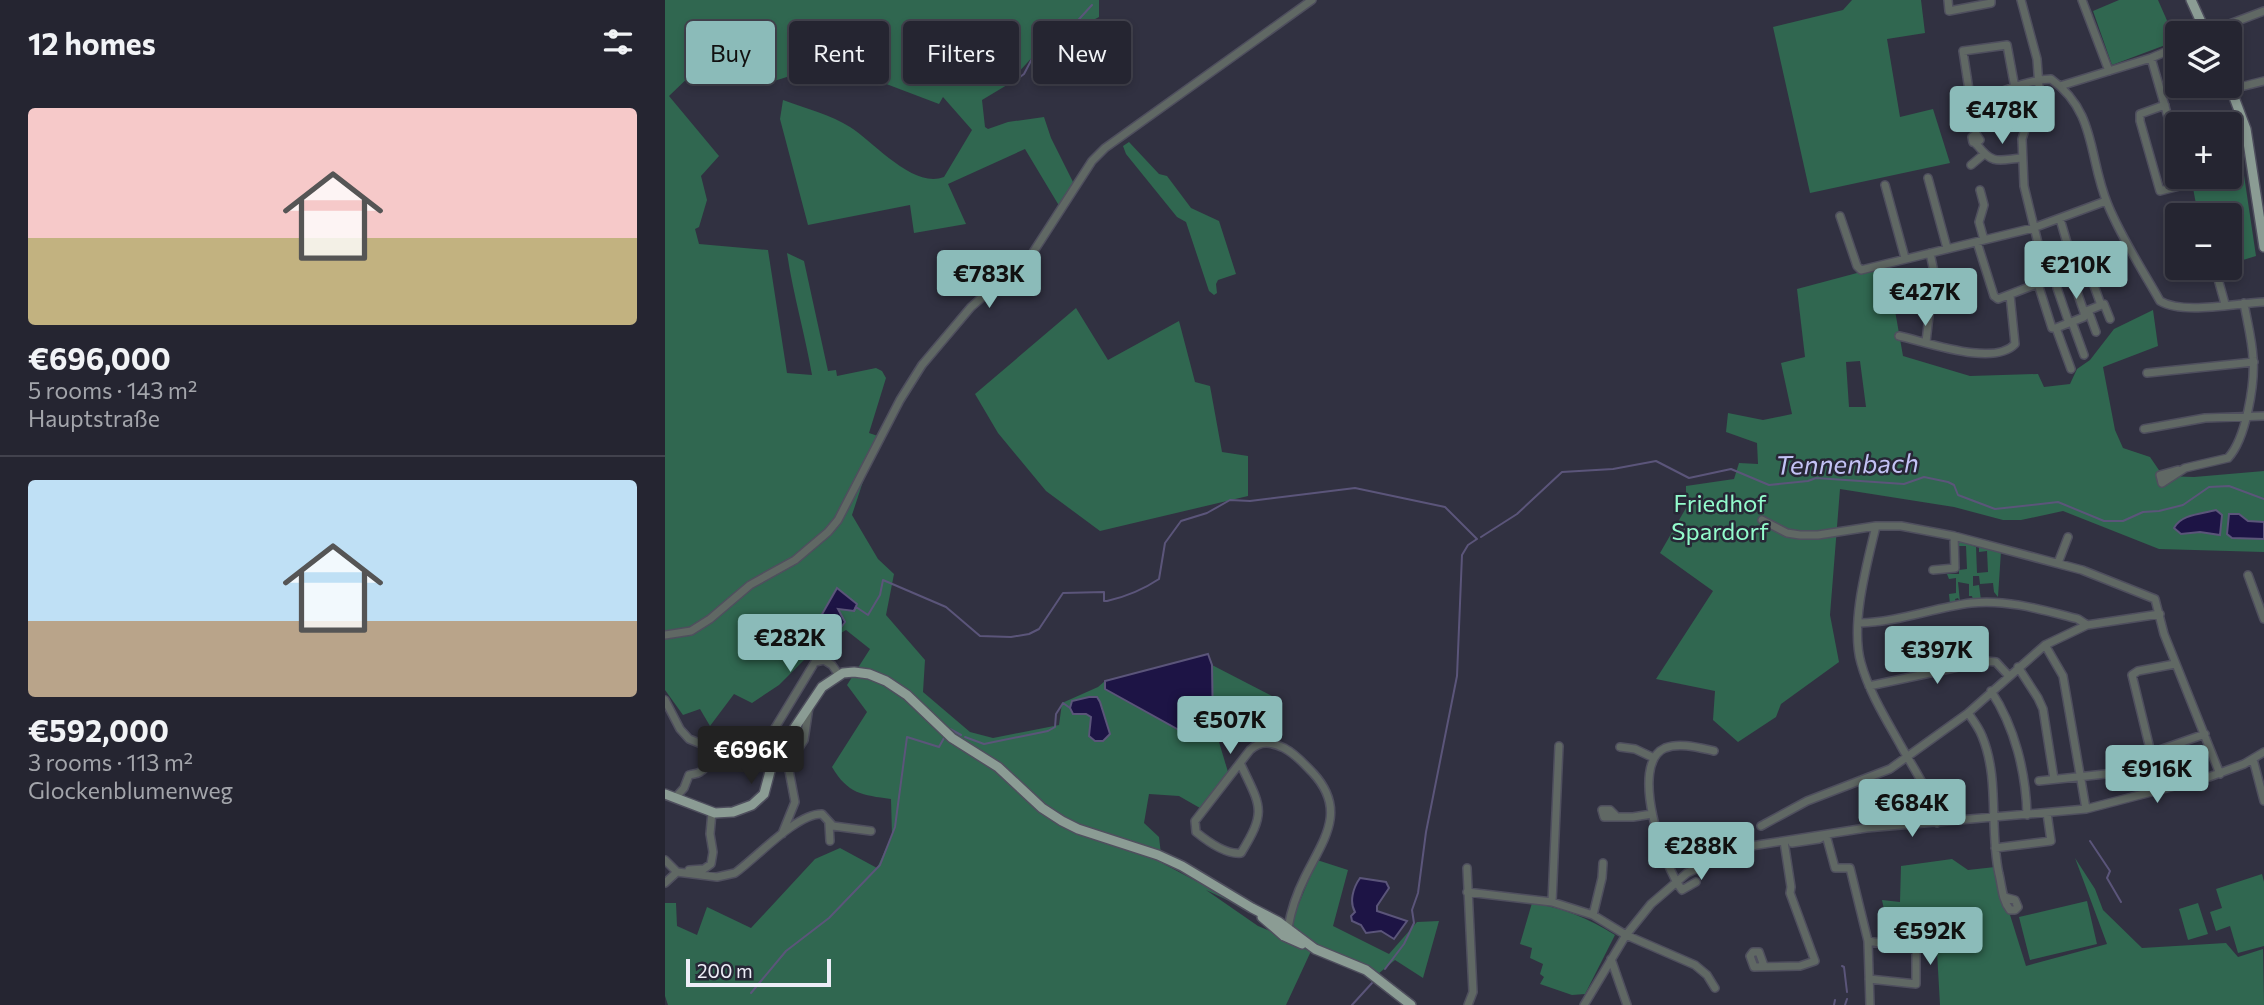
<!DOCTYPE html>
<meta charset="utf-8">
<style>
body{margin:0;font-family:Commissioner,sans-serif;background:#31313d;color:#f1f3f6;height:100vh;display:flex;flex-direction:column;font-size:26px;white-space:nowrap}
*{box-sizing:border-box;margin:0}
p{font-size:23px;color:#a3a5ab}
.icon{flex:none;width:38px;height:38px;fill:none;stroke:currentColor;stroke-width:2;stroke-linecap:round;stroke-linejoin:round}
.map{position:relative;flex:1;overflow:hidden}
.side{display:flex;flex-direction:column;background:#252531;width:665px}
.side>*{flex:none}
.banner{position:absolute;left:21px;top:21px;width:665px;height:63px;display:flex;gap:14px}
.fabs{position:absolute;left:1500px;top:21px;display:grid;gap:14px}
.fabs a{display:grid;place-items:center;width:77px;height:77px;border-radius:7px;background:#252531;box-shadow:0 4px 10px #0003,0 0 0 2px #42424d;font-size:35px}
.scale{position:absolute;left:21px;bottom:18px;width:145px;box-sizing:border-box;padding-left:7px;border:4px solid #ededf7;border-top:0;font-size:19px;line-height:24px;white-space:nowrap;color:#ededf7;-webkit-text-stroke:5px #272736;paint-order:stroke}
.price{position:absolute;translate:-50% -60px;padding:0 16px;border-radius:7px;background:#8bbbb9;color:#111;font-size:23px;line-height:46px;filter:drop-shadow(0 2px 4px #0008)}
.price::after{content:'';position:absolute;left:50%;top:42px;width:21px;height:16px;margin-left:-10px;background:inherit;clip-path:polygon(0 0,100% 0,50% 100%)}
.price.active{background:#222;color:#fff}
ul{padding:0;list-style:none}
li{display:grid;align-content:center;gap:14px;height:371px;padding:0 28px}
li+li{border-top:2px solid #42424d}
li span{display:grid;place-items:center;height:217px;border-radius:7px;color:#555}
li>.icon{margin-inline-start:auto}
span .icon{width:126px;height:126px;fill:#fffc;stroke-width:1}
li b{font-size:30px}
h2{display:flex;justify-content:space-between;align-items:center;height:84px;padding:0 28px;font-size:30px}
.tag{padding:0 24px;border-radius:7px;background:#252531;box-shadow:0 4px 10px #0003,0 0 0 2px #42424d;font-size:24px;line-height:63px}
.tag.active{background:#8bbbb9;color:#111}
main{display:flex;flex:1;min-height:0}
.map>svg:first-child{display:block}
.green{fill:#306750;fill-rule:evenodd}
.water{fill:#1d1445;stroke:#5b557a;stroke-width:2}
.lines{fill:none;stroke-linecap:round;stroke-linejoin:round}
.stream{stroke:#5b557a;stroke-width:2}
.minor-casing{stroke:#4f4f5e;stroke-width:10}
.major-casing{stroke:#4f4f5e;stroke-width:12}
.minor{stroke:#606864;stroke-width:7}
.major{stroke:#8b9c94;stroke-width:9}
.labels{text-anchor:middle;dominant-baseline:central;stroke-width:5;stroke-linejoin:round;paint-order:stroke}
.park-label{font-size:24px;fill:#93fbcc;stroke:#272736}
.water-label{font-size:26px;font-style:italic;fill:#c3c2f5;stroke:#272736}
</style>
<main>
<section class="side">
<h2>12 homes<svg class="icon" aria-label="filters" viewBox="0 0 24 24"><path d="M4 7h16M4 17h16"/><circle cx="9" cy="7" r="2"/><circle cx="15" cy="17" r="2"/></svg></h2>
<ul>
<li><span style="background:linear-gradient(#f6c9c9 60%,#c2b280 0)"><svg class="icon" aria-label="home" viewBox="0 0 24 24"><path d="M3 11l9-7 9 7M6 9v11h12V9"/></svg></span><div><b>€696,000</b><p>5 rooms · 143 m²</p><p>Hauptstraße</p></div></li>
<li><span style="background:linear-gradient(#bfe0f5 65%,#b9a48a 0)"><svg class="icon" aria-label="home" viewBox="0 0 24 24"><path d="M3 11l9-7 9 7M6 9v11h12V9"/></svg></span><div><b>€592,000</b><p>3 rooms · 113 m²</p><p>Glockenblumenweg</p></div></li>
</ul>
</section>
<div class="map">
<svg width="1599" height="1005" viewBox="0 0 1599 1005">
<rect width="100%" height="100%" fill="#313141"/>
<path class="green" d="M0,0H434V17L407,31L387,46L372,52L342,85L317,100L320,127L323,129L343,122L379,117L386,138L410,186L396,209L360,149L283,184L301,224L249,233L245,205L143,225L115,119L118,100C140,108 166,115 185,127C209,142 248,189 279,177L307,130L278,97L274,104L166,63L106,82L58,44L4,96L54,156L36,176L42,200L34,227L30,229L34,244L103,250L122,373L147,375C140,334 128,294 122,253L139,261L163,371L171,370L172,376L211,368L217,371L221,378L204,433L213,436L187,515L213,559L229,574L221,615L260,660L258,692L305,732L328,738L394,725L397,703L433,687L440,681L441,690L514,730L548,729L547,665L613,699L607,709L582,704L551,732L563,772L535,808L514,796L484,794L479,823L494,837L497,863L563,898L562,900L541,890L593,926L620,937L652,860L683,870L668,926L724,954L752,922L774,921L758,978L730,960L707,979L647,949L621,1005H3L0,996V903H11L12,926L32,935L42,907L86,928L150,859L175,848L212,868L227,835L226,799C197,795 183,794 167,767L202,712L182,685L205,649L181,630L152,647L114,685L87,703L69,694L45,726L35,709L18,715L0,690Z
M1187,0H1256L1260,33L1222,39L1235,117L1268,109L1285,163L1145,193L1108,27L1178,10Z
M1454,0H1493L1511,41L1447,65L1428,11Z
M464,142L494,174L502,176L526,208L554,221L571,274L553,280L551,284L552,293L549,295L544,291L521,222L512,217L461,154L458,146Z
M1576,155L1591,256L1565,264L1564,215H1533L1526,177H1564L1565,157Z
M1222,265L1238,356L1305,376L1373,374L1379,387L1405,384L1412,369L1425,360L1449,329L1488,310L1493,346L1438,367L1450,430L1458,448L1485,457L1498,476L1529,477L1599,471V552L1494,549L1398,511L1356,520H1338L1289,507L1175,489L1165,615L1174,662L1116,704L1111,717L1073,742L1048,720L1050,691L991,679L1048,591L995,553L1021,508V486L1069,479L1074,463L1093,464L1092,443L1061,432L1063,413L1098,420L1127,414L1116,363L1140,357L1132,289ZM1195,361L1201,407H1184L1181,362Z
M411,308L443,360L514,321L530,382L545,386L557,452L583,456V496L435,531L381,491L333,433L310,394Z
M1295,541L1311,547L1312,573L1323,572L1322,551L1314,552V546L1336,551L1333,597L1329,592L1328,583L1315,584L1314,576H1308V586L1314,585L1316,600H1308L1307,596H1304V584L1293,582L1295,602L1293,598L1290,599L1291,603L1285,604L1284,594L1291,593V578L1284,579L1282,574H1294V570L1302,569L1301,546H1294L1292,548Z
M1410,858L1430,889L1438,910L1477,948L1561,943L1573,957L1598,949L1599,1005H1275L1271,934L1221,919L1217,900L1235,902L1236,866L1287,859L1303,870L1330,867L1361,966L1442,944Z
M1597,874L1599,882V946L1573,953L1565,926L1551,931L1545,912L1557,908L1551,889Z
M1422,901L1432,944L1365,960L1354,917Z
M867,903C898,908 923,918 950,935L920,994L907,995L875,984L879,977L875,974L878,964L865,958L867,948L855,944Z
M1533,903L1543,934L1523,940L1514,909Z"/>
<path class="water" d="M1551,510L1557,515L1555,535L1535,532L1516,534L1509,528C1516,514 1537,514 1551,510Z
M1564,514H1574L1583,521L1599,522V539L1567,538L1562,534Z
M172,588L192,604L189,611L173,609L180,622L174,630L160,622L156,616Z
M543,654L547,665L548,729L514,730L440,689V681Z
M424,697H432L435,702L445,734L438,741H430L424,736L426,717L421,714H408L405,708L407,701Z
M695,878L721,882L724,888L712,906V911L742,921L729,939L716,931L701,933L696,925L687,921L686,916L690,912C684,902 688,888 695,878Z"/>
<g class="lines">
<path class="stream" d="M347,83L359,74L369,55L394,41L427,5
M816,537L852,514L897,472L948,469L991,461L1024,478L1066,469L1104,485L1143,481L1151,478L1239,484L1259,477L1283,482L1289,485L1293,495L1330,509L1393,502L1439,521H1458L1478,512L1494,511L1518,505L1544,487L1564,486L1599,499
M189,611L191,607L203,615L215,595L218,580L281,607L315,636L346,637L364,634L374,629L398,593L439,592V601H442C460,597 479,589 494,579L500,543L516,521L542,513L565,500L585,501L690,488L780,507L812,539L803,545L797,555L792,676L761,832L753,893L747,910L749,923L739,944L720,969
M285,729L296,735
M300,737L319,744L383,731L390,727L391,714L398,703L405,708
M1425,841L1445,871L1442,878L1456,902
M1177,966L1179,967L1182,992
M86,993L121,951L164,918L215,865L230,827L242,737L274,747L279,738
M687,1005L707,983
M1169,1005L1170,1000
M1180,1005L1182,999"/>
<g class="minor-casing">
<path id="minor" d="M1283,0L1284,11L1326,3V0
M1417,0L1444,71
M1541,33L1599,11
M1486,58L1512,148
M1395,86L1486,58L1512,47
M1350,88L1342,45L1298,51L1306,103C1331,95 1359,80 1386,79C1432,112 1423,158 1443,205C1457,239 1477,269 1495,301C1518,315 1571,303 1599,302
M1567,89L1599,81
M1500,105L1475,114V121L1495,191L1522,184L1520,177
M1311,143L1315,140L1311,134L1307,137C1309,147 1306,138 1313,146C1328,165 1334,160 1356,158
M1306,165L1318,155
M1263,178L1282,248
M1220,185L1240,258
M1315,190L1319,205L1314,222L1319,240
M1175,216L1192,266L1196,270L1368,228L1441,201
M1395,219L1408,263
M1312,242L1329,296L1333,299L1382,280L1359,186L1357,139L1374,87L1372,59L1356,0
M1550,268L1560,304
M1427,280L1436,305
M1409,283L1419,312
M1373,284L1387,328H1391L1406,369
M1392,288L1404,323
M1423,310L1431,332
M1407,322L1419,355
M1391,328L1419,317V312L1439,304L1445,319
M1234,336C1262,342 1329,367 1350,344L1345,295
M1261,342L1269,272L1265,253
M1482,373L1589,362
M1479,429L1540,418L1599,416
M1497,483L1520,468L1563,458C1581,439 1590,384 1588,358C1587,339 1582,321 1579,303
M1497,483L1495,475L1513,470
M1097,520L1122,533L1135,535H1153L1211,526H1236L1289,536L1417,570L1490,599L1499,634L1555,774
M1211,526C1202,564 1185,624 1196,663C1204,692 1221,719 1236,746C1250,771 1267,794 1272,823
M1393,563L1403,537
M1268,570L1290,568L1289,536
M1583,575L1599,619
M1194,623C1234,622 1267,608 1306,603C1342,599 1378,610 1413,619L1422,625
M0,635L26,631L45,619L85,585L130,560L163,532L173,520L235,400L257,365L306,307L367,254L427,161L440,148L647,0
M1380,645L1398,676L1421,809
M1510,664L1473,671L1467,675L1486,753L1540,734
M1353,667L1373,698L1378,709L1389,779
M1204,686L1321,661L1331,662L1343,675
M1326,691C1350,727 1361,773 1362,815
M0,700L15,729L24,739L34,743L74,745L122,760L130,802L117,834
M1303,713C1308,720 1314,728 1317,736C1335,779 1324,829 1334,874C1337,886 1337,900 1345,910H1350L1353,907L1350,900L1339,897
M955,747L970,749L989,758
M96,751L150,662L159,660L167,665L174,675
M1588,759L1599,801
M122,760H126L139,740L144,707
M576,765C596,807 602,811 576,853C561,855 542,841 531,832L530,821L585,750C596,740 606,742 619,748C631,754 639,764 648,773C683,811 658,840 640,877C632,893 626,910 623,928
M1374,781L1450,773
M11,797L19,788L24,775C28,774 32,774 35,772C44,767 47,752 47,744
M950,815L945,810H937L939,817H968L987,814
M164,824L165,841
M1096,826L1142,801L1225,769L1303,713L1380,645L1422,625L1495,614
M1161,835L1170,868H1185L1203,941L1205,1005
M1127,843L1154,839L1159,836
M1330,848L1386,841L1382,813
M0,860L12,872L52,877L70,873C91,858 132,813 157,814L168,826L206,831
M802,868L808,992L803,1005
M24,870L39,869L46,864L48,852L45,834L47,812
M1031,882L1017,890C999,867 963,764 1000,748C1015,742 1035,748 1049,751
M0,883L12,872
M802,892L887,902L928,915L961,935L1030,965L1042,975L1050,988
M887,902L894,746
M928,915L937,878L938,863
M1203,941L1251,949V984L1204,979
M946,959L962,1005
M1099,966L1094,952H1088L1085,956L1089,967L1135,966L1150,961L1125,893L1126,887L1119,841
M919,1005L961,935L986,904L1022,873L1066,853L1086,846L1201,828L1421,809L1544,777L1579,764L1599,752"/>
</g>
<g class="major-casing">
<path id="major" d="M1526,0L1541,33
M1564,84L1581,129L1599,247
M0,794L50,813L68,812L87,805L99,794L108,760L157,687L178,673L189,672L204,674L221,681L242,695L287,738L333,767L377,808L397,821L413,829L493,855L517,866L587,908L614,922L650,949L701,970L746,1005
M597,917L619,936L637,944"/>
</g>
<use href="#minor" class="minor"/>
<use href="#major" class="major"/>
</g>
<g class="labels">
<g class="park-label">
<text x="1055" y="502">Friedhof<tspan x="1055" dy="28">Spardorf</tspan></text>
</g>
<g class="water-label">
<text transform="translate(1182 463) rotate(-1)">Tennenbach</text>
</g>
</g>
</svg>
<div class="fabs">
<a><svg class="icon" aria-label="layers" viewBox="0 0 24 24"><path d="M12 4l9 5-9 5-9-5zM3 14l9 5 9-5"/></svg></a>
<a>+</a>
<a>−</a>
</div>
<div class="scale">200 m</div>
<b class="price" style="left:1337px;top:146px">€478K</b>
<b class="price" style="left:1411px;top:301px">€210K</b>
<b class="price" style="left:324px;top:310px">€783K</b>
<b class="price" style="left:1260px;top:328px">€427K</b>
<b class="price" style="left:125px;top:674px">€282K</b>
<b class="price" style="left:1272px;top:686px">€397K</b>
<b class="price" style="left:565px;top:756px">€507K</b>
<b class="price active" style="left:86px;top:786px">€696K</b>
<b class="price" style="left:1492px;top:805px">€916K</b>
<b class="price" style="left:1247px;top:839px">€684K</b>
<b class="price" style="left:1036px;top:882px">€288K</b>
<b class="price" style="left:1265px;top:967px">€592K</b>
<div class="banner">
<a class="tag active">Buy</a>
<a class="tag">Rent</a>
<a class="tag">Filters</a>
<a class="tag">New</a>
</div>
</div>
</main>
